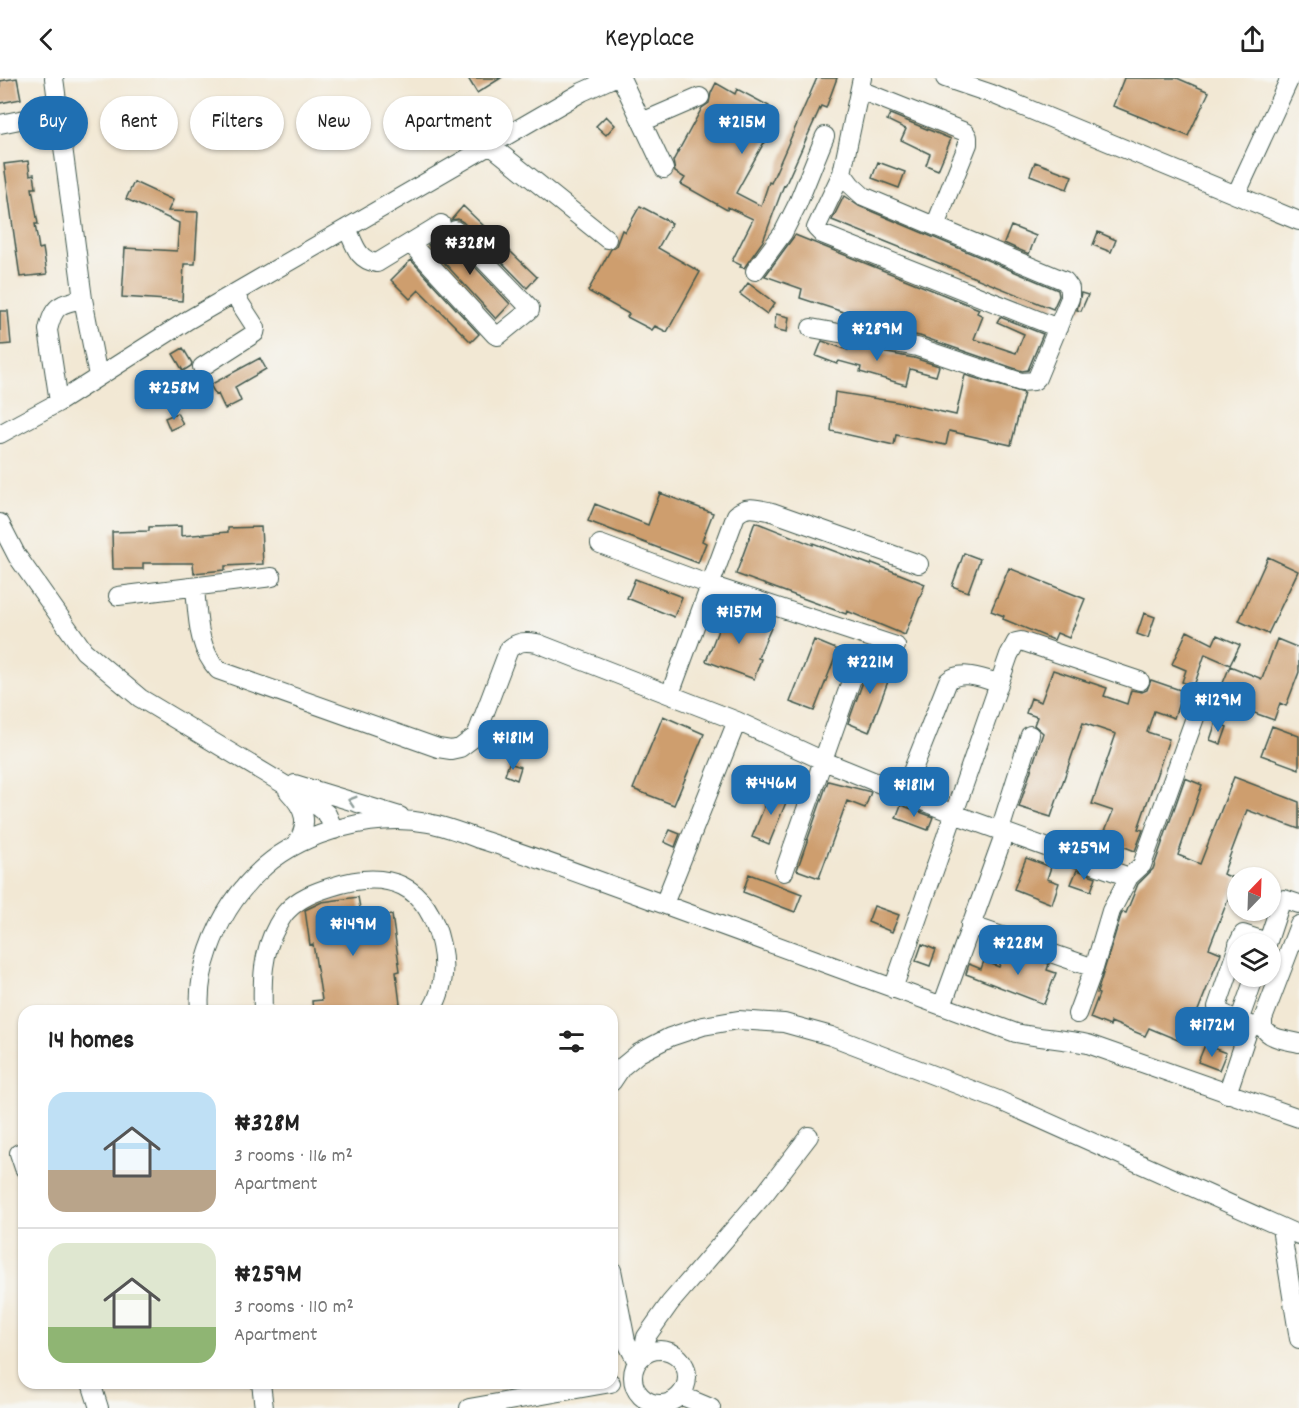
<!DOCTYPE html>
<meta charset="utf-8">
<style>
body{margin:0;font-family:Dekko,sans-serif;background:#f2f2f2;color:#222;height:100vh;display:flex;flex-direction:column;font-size:22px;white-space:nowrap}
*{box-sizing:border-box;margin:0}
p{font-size:20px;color:#767676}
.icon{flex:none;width:33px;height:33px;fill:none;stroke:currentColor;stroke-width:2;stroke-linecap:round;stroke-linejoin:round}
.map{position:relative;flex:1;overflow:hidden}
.panel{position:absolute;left:18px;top:927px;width:600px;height:384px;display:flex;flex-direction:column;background:#fff;border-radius:18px;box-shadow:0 2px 4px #0004}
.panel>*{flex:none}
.guide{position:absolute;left:18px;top:18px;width:600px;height:54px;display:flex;gap:12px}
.needle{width:39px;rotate:23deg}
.controls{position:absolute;left:1227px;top:789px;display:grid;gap:12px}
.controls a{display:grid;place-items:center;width:54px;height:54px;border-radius:50%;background:#fff;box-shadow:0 2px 4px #0004;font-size:30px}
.price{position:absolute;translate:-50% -51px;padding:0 14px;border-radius:12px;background:#1f6fb2;color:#fff;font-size:20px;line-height:39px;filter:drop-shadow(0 2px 3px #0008)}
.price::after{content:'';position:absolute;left:50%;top:36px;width:18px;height:14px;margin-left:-9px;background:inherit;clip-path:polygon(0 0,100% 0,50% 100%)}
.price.selected{background:#222;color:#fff}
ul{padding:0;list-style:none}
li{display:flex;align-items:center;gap:18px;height:150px;padding:0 30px}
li+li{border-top:2px solid #e0e0e0}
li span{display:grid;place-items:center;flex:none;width:168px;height:120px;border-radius:18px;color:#555}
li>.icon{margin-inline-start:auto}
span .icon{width:72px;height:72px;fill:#fffc;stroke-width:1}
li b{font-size:26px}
h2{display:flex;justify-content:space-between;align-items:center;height:72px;padding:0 30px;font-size:26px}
.tag{padding:0 21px;border-radius:27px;background:#fff;box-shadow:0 2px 4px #0004;font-size:21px;line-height:54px}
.tag.selected{background:#1f6fb2;color:#fff}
header{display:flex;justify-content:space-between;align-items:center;height:78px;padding:0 30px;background:#fff;font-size:27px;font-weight:600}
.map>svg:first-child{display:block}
.building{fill:#ce9e6e}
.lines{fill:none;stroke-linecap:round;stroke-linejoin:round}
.minor-casing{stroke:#3f574c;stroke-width:20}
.minor{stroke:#fff;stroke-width:18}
.oneway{stroke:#8f9e9a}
</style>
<header><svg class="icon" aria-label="back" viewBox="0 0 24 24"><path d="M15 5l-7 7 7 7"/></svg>Keyplace<svg class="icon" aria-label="share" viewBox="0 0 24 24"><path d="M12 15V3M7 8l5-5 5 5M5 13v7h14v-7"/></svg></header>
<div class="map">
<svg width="1299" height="1330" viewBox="0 0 1299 1330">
<rect width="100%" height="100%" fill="#f6f6f2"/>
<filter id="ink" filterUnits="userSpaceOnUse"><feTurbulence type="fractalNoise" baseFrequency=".0167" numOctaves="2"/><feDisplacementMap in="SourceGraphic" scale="12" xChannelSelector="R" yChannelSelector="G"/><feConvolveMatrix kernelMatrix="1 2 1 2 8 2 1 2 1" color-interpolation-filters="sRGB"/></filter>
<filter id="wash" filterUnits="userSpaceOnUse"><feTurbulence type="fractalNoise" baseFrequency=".008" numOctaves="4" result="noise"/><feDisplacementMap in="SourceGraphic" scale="24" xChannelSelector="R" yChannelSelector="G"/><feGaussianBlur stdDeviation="1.35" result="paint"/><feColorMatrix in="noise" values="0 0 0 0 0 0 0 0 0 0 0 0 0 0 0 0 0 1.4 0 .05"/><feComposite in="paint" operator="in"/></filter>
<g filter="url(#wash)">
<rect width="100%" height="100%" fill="#f2e8d4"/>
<g id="blocks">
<path class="building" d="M17,0L21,21L0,25V3Z
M468,0H501L477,15Z
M817,0H837L826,30L821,28L785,108L784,107L763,163L744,190L740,189L741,187L732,183L753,141L728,129L727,132L681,106L685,100L675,94L673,83L702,30L709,25L711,15L716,5L735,16L737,11L769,28L765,34L777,41L736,115L761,128L769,104L771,105Z
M1124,0H1177L1209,14L1188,58L1113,28Z
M890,36L951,61L938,92L926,87L930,76L901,62L906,51L887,42Z
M606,38L615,47L606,57L596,48Z
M28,83L30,97L34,96L36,110H32L38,146H35L39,171L43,170L47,196L20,199L4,86Z
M878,84L905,94L899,110L872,100Z
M1035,84L1072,98L1067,111L1030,97Z
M134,104L173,122L168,133L198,134L195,186H184L182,223L122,219L125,170L177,173L179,145L126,121Z
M844,118L859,128L1058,212L1059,218L1053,231L832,142Z
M463,128L537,199L527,210L463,144L458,141L451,142Z
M640,128L672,145L658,170L700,194L667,254L655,248L652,252L627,239L629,236L588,213L611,171L616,168L622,152L625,154Z
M1011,148L1036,158L1029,176L1004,165Z
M1098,154L1116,162L1111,174L1093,167Z
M445,157L510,226L496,241L428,167Z
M795,157L979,231L977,235L983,238L974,261L1016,275L1024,256L997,244L1000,239L1043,256L1028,292L1022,293L920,258L902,255V253L800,220L802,211L765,198Z
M411,182L479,256L471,264L419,212L410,221L391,202Z
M748,205L775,225L767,236L740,216Z
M1081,215L1088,217L1081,233L1077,232Z
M0,233H8L11,266L0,267Z
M776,236L789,239L787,254L774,251Z
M822,263L848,272L849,268L914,280L939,288L936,298L910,291L906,307L860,294L861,289L839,283L837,286L816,278Z
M183,270L192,285L191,288L183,293L173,276Z
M260,280L266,291L235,309L241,323L225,331L218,316L216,317L210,307Z
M965,297L1024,315L1011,367L949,353L946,367L896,357L894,367L831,353L835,314L897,324L956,337Z
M177,335L183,346L170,352L165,340Z
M660,415L713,435L702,463L706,465L698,485L588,443L595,426L648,447Z
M755,444L813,467V465L871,487L872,485L925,506L905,557L847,533L846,536L736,496Z
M181,448V458L228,454V450L261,449L263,486L225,488V492L194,495L193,485H143V491H113L112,454L149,453V449Z
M964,475L980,481L968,514L952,508Z
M1268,479L1298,493L1268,556L1239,543Z
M1009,490L1085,521L1069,560L1057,555L1054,562L1003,541L1004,538L991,533Z
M635,501L682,519L674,539L627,520Z
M726,532L771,550L758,580L761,581L754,601L706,583Z
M1144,535L1155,539L1148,560L1137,556Z
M1187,553L1213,566L1217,557L1240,567L1230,587L1205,576L1194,608L1182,604L1186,592L1172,586Z
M1277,561L1299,570V594L1286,628L1280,625L1274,642L1249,633L1255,618L1223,605L1230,588L1262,601Z
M814,562L838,572L814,633L790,624Z
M869,581L893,590L869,654L848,645L868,590Z
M1053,592L1107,610L1104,618L1127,626L1131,612L1142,614L1147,612L1151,602L1183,613L1174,640L1154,633L1147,654L1169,661L1138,751L1143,752L1135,773L1102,760L1113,733L1092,726L1116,656L1083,645L1051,739L1019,729L1043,655L1034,647L1037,639L1026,635L1031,620L1041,624Z
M663,638L704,656L674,727L633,711Z
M1216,644L1227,649L1221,666L1210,662Z
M1272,648L1299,658V691L1261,677Z
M509,685L521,689L517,702L505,697Z
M1234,699L1299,724V751L1247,732L1223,796L1236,801L1209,870L1221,875L1185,965L1149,950L1145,958L1111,944L1110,948L1090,940L1099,916L1097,915L1121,837L1123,834L1126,835L1138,806L1153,791L1185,700L1202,707L1178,777L1200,786Z
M828,703L871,714L865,730L847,723L819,800L797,792Z
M772,710L789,717L769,766L752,759Z
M901,727L933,739L928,752L896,740Z
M670,752L680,756L675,769L664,764Z
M1026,780L1051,789L1047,801L1059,805L1052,826L1014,811Z
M1077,792L1096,799L1091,813L1071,806Z
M749,796L802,816L795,834L743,814Z
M358,819L362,841L392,837L400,893L396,894L400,926L352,933H313L312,923L322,922L313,866L310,867L305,832L322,824Z
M874,828L899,837L892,854L868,844Z
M922,866L936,872L930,888L916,883Z
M1006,871L1049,886L1047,892L1056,895L1044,926L966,896L969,886L981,891L984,883L999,889Z
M1205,967L1226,975L1219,992L1198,984Z"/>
</g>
</g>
<g filter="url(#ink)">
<use href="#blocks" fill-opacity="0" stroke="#3f574c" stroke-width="1.5"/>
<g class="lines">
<g class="minor-casing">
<path id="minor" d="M54,0L83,221L98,298
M621,0L664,91
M862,0L842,95L816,150L822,156L1058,250
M945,0L992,16L1299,143
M860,12L965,54L968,59V66L935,148
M642,44L700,19
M0,46L59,34
M490,67L607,161
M1236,117L1290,0
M347,150C355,167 357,182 377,185L441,146
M410,165L495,257L498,258L530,232V230L455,152
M755,193L783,155L798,125L825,58
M811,250L917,269L1021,304L1034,303L1037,300L1070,220V210L1065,203L863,118L851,107L842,95
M202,289L255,255L256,250L234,216
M59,324L48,252C54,227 59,226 83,221
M0,356L59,324L188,242L582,14L613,0
M0,445L17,478L84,573L140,620L310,722L327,736L334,752
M600,466L710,507L896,568
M195,510C198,539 197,569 218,592L438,670L451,672L460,670L476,658L509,571C518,563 526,563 537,565L737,643L824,683L954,736L1129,799L1142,787L1197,634
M118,518L272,499
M670,616L736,437C747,426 758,431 772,434L919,486
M295,706L400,738
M288,713C305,731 310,745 296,767
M904,714L948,603C962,591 982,601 999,605
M1000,752L1030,657
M784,794L857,586
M664,826L737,643
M970,847L1094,890L1111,833L1129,799
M1238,866L1243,856L1267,864
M1267,866L1281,824L1284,821L1299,826
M1238,868L1217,929L1218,933L1239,943
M893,911L1009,577L1016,564L1021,563L1140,603
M942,928L1005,754
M200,933C198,911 202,892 209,872C220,840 239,811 265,788C305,753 376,735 428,745C445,748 463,755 479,761C530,777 580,796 630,814C759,861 887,908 1016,955C1040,960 1064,961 1088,966L1299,1040
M263,933C262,903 262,875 277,848C280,843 283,837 287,833C299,820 315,814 331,809C388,790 428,806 441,867C446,891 444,912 431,933
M1077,936L1094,890
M1250,947L1239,943L1255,898
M1263,949V941L1299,847
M612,1004L622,989L639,975L670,959L703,948L738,942L784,945L831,958L998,1022L1299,1157
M1227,1016L1250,947L1263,949C1269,961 1287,962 1299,965
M19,1075L24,1090
M1281,1150L1299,1261
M612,1192L626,1263L637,1284
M633 1299a27 27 0 1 1 54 0a27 27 0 1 1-54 0Z
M642,1279L646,1259L670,1225L766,1114L809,1058
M91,1305L99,1330
M261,1305L264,1330
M680,1317L711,1330
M469,1330L611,1305"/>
</g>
<use href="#minor" class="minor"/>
</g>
<defs><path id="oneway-chevron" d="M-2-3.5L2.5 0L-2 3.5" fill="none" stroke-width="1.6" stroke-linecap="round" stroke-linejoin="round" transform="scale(1.5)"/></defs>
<use class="oneway" href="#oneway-chevron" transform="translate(352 723) rotate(-163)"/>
</g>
</svg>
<div class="controls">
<a><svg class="needle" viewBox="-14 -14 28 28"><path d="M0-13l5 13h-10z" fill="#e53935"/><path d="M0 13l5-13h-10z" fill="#767676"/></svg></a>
<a><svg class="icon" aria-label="layers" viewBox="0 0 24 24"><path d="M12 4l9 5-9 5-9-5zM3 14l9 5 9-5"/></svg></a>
</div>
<b class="price" style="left:742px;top:77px">₦215M</b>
<b class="price selected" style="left:470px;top:198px">₦328M</b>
<b class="price" style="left:877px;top:284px">₦289M</b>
<b class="price" style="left:174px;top:343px">₦258M</b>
<b class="price" style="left:739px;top:567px">₦157M</b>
<b class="price" style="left:870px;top:617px">₦221M</b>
<b class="price" style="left:1218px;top:655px">₦129M</b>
<b class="price" style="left:513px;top:693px">₦181M</b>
<b class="price" style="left:771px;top:738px">₦446M</b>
<b class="price" style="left:914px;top:740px">₦181M</b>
<b class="price" style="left:1084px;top:803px">₦259M</b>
<b class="price" style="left:353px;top:879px">₦149M</b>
<b class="price" style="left:1018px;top:898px">₦228M</b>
<b class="price" style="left:1212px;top:980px">₦172M</b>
<div class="guide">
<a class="tag selected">Buy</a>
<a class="tag">Rent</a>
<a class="tag">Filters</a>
<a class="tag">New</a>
<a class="tag">Apartment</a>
</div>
<section class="panel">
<h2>14 homes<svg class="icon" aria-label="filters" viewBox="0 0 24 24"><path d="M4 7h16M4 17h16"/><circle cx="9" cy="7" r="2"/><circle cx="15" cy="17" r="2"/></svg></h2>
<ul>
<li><span style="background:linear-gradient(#bfe0f5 65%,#b9a48a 0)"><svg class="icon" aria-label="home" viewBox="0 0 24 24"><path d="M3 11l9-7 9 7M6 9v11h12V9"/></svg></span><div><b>₦328M</b><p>3 rooms · 116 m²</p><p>Apartment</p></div></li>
<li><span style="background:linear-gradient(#dfe7d0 70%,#8fb573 0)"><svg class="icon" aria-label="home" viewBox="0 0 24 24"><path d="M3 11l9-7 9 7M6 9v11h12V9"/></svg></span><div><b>₦259M</b><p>3 rooms · 110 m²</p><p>Apartment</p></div></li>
</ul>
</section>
</div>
